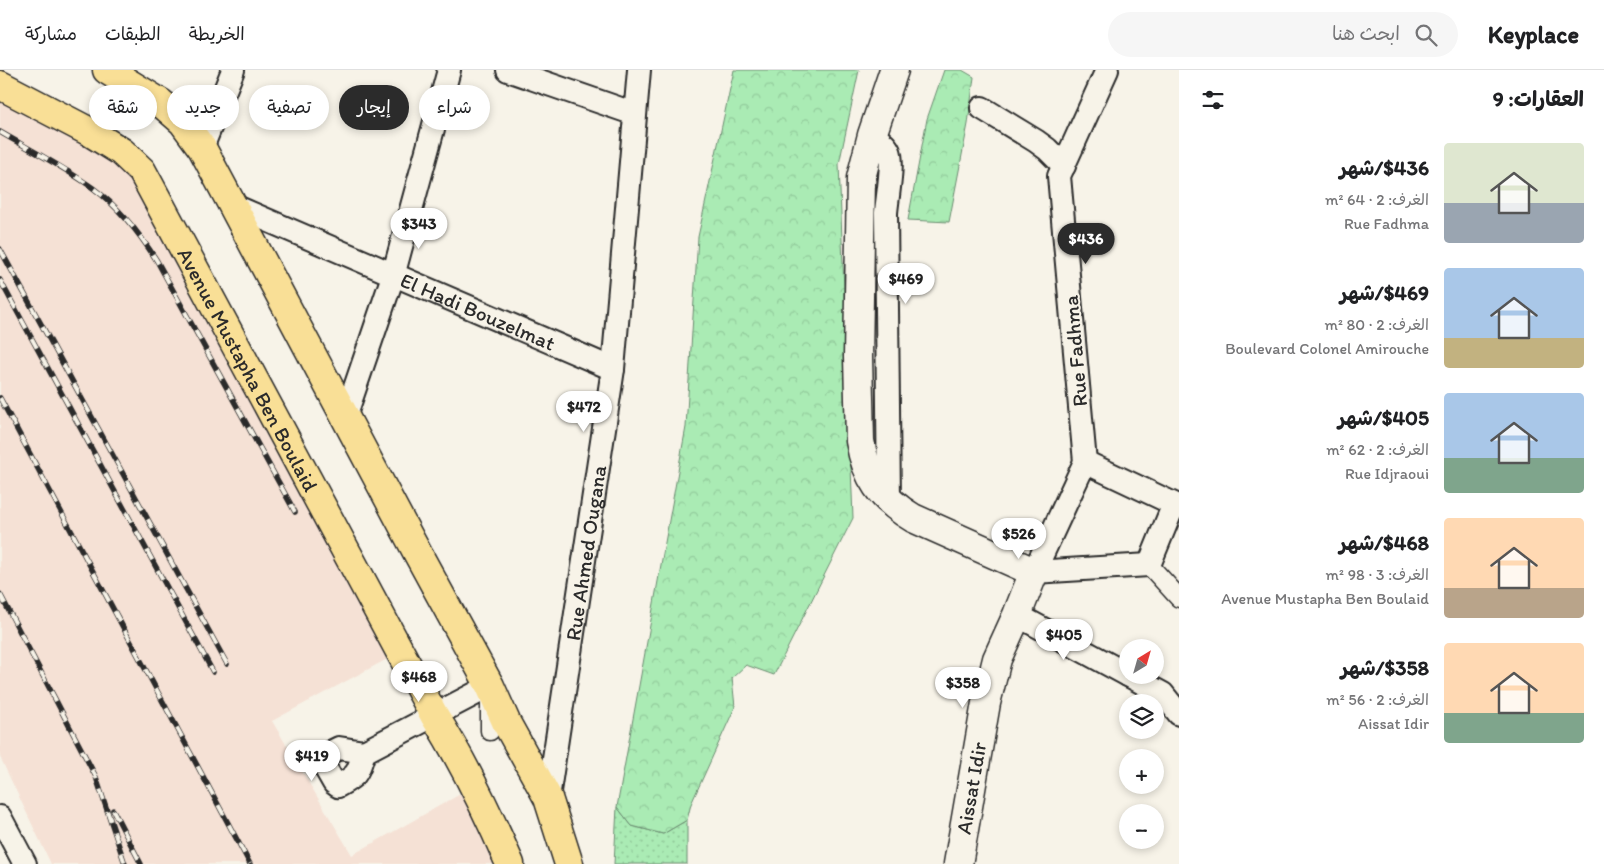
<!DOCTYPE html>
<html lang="ar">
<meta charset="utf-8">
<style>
body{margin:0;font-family:Itim,"Playpen Sans Arabic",sans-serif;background:#f6f6f6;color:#202124;direction:rtl;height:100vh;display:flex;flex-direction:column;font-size:19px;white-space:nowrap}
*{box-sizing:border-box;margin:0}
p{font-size:16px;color:#757577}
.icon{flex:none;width:28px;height:28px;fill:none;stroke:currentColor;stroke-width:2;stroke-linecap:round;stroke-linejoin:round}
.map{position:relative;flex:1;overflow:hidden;direction:ltr}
.details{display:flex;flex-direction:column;background:#fff;width:425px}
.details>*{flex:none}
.top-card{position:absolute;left:15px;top:15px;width:475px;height:45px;direction:rtl;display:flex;gap:10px}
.needle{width:32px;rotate:37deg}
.fabs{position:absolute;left:1119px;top:569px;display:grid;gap:10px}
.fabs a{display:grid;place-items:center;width:45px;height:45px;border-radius:50%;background:#fff;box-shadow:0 2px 8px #0003;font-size:25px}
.price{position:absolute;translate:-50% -42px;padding:0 11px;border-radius:18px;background:#fff;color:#222;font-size:16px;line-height:32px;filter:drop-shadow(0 1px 2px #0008)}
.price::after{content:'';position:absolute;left:50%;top:30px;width:15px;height:11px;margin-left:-8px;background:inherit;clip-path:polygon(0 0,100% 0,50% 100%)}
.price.selected{background:#2b2b2b;color:#fff}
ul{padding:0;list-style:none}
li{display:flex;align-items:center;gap:15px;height:125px;padding:0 20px}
li span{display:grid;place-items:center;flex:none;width:140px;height:100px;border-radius:5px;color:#555}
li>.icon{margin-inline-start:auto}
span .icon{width:60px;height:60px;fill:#fffc;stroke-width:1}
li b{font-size:21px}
h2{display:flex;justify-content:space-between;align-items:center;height:60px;padding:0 20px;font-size:21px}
.pill{padding:0 18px;border-radius:22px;background:#fff;box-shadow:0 2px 8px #0003;font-size:18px;line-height:45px}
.pill.selected{background:#2b2b2b;color:#fff}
header{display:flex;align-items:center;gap:30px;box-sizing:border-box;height:70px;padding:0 25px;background:#fff;border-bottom:1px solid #e0e0e0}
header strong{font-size:24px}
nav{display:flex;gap:28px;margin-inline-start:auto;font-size:18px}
.search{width:350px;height:45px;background:#f6f6f6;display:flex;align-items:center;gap:12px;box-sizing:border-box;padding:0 18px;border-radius:28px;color:#757577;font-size:19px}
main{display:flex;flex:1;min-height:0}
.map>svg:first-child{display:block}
.built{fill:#f5e1d5}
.green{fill:url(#green-dots);stroke:#6a8b70}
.forest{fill:url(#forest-crowns);stroke:#6a8b70}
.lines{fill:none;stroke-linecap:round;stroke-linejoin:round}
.pedestrian-casing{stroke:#2b2b2b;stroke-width:21}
.minor-casing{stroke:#2b2b2b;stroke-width:26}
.secondary-casing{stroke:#2b2b2b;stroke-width:31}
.primary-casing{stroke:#2b2b2b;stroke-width:31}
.pedestrian{stroke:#f7f3e8;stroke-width:18}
.minor{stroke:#f7f3e8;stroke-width:22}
.secondary{stroke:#f7f3e8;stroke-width:28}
.primary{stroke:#f9df96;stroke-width:28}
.rail-casing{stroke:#2b2b2b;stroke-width:5.5}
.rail{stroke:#f7f3e8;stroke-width:4;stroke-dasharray:11;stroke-linecap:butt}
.labels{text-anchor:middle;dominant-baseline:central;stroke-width:4;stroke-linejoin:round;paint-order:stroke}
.street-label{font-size:21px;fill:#2b2b2b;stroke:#f7f3e8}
</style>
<header>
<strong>Keyplace</strong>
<div class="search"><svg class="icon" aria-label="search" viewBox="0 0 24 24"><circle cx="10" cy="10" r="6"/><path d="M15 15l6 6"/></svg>ابحث هنا</div>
<nav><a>الخريطة</a><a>الطبقات</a><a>مشاركة</a></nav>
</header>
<main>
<section class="details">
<h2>العقارات: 9<svg class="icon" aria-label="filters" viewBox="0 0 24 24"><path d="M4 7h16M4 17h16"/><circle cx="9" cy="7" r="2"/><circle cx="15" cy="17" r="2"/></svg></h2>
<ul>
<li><span style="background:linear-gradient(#dfe7d0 60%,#9aa5b1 0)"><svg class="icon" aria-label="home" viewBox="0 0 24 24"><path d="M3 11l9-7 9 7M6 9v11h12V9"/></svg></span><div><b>$436/شهر</b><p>الغرف: 2 · 64 m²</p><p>Rue Fadhma</p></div></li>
<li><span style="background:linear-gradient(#a9c7e8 70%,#c2b280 0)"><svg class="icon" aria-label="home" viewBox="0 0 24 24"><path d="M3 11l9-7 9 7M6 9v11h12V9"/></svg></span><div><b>$469/شهر</b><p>الغرف: 2 · 80 m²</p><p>Boulevard Colonel Amirouche</p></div></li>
<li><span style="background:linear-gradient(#a9c7e8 65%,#7fa58c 0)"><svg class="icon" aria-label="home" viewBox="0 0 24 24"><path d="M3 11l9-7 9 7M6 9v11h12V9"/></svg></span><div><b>$405/شهر</b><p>الغرف: 2 · 62 m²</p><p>Rue Idjraoui</p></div></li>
<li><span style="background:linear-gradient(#ffd9b3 70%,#b9a48a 0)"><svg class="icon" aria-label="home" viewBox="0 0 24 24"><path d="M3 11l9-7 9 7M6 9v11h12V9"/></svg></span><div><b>$468/شهر</b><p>الغرف: 3 · 98 m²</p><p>Avenue Mustapha Ben Boulaid</p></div></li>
<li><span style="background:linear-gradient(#ffd9b3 70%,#7fa58c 0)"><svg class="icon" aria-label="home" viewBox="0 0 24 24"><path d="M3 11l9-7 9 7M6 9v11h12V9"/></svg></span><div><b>$358/شهر</b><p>الغرف: 2 · 56 m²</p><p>Aissat Idir</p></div></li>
</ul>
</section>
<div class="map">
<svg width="1179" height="794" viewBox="0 0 1179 794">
<defs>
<pattern id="green-dots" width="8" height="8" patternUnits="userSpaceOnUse" patternTransform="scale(1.25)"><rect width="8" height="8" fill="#aaebb4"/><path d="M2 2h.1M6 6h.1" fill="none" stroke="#92ca9b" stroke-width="1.8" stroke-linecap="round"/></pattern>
<pattern id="forest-crowns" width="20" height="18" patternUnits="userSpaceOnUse" patternTransform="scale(1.25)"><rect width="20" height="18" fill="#aaebb4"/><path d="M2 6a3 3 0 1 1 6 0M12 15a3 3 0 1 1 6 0" fill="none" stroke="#92ca9b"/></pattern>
</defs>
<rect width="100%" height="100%" fill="#f7f3e8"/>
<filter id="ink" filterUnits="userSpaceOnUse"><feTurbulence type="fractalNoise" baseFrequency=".02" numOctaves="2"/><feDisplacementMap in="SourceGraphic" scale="10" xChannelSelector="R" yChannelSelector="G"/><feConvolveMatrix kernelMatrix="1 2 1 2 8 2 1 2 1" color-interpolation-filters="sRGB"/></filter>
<g filter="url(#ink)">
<path class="built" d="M0,26L85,71L134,107L391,587L272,651L352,785L464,722L499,794H51L0,687Z"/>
<path class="green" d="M617,737L632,756L663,764L687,750V794H614Z"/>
<path class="forest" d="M734,0H859L839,94L853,448L774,605L746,595L732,608L735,637L691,734L687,750L663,764L632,756L617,737L686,357L698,167Z
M944,0H962L974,7L968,54L949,152L908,150L927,49Z"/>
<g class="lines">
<g class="pedestrian-casing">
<path id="pedestrian" d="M1149,495L1179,528
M490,627V661"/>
</g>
<g class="minor-casing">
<g id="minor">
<path d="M508,0L635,44"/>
<path d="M982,38L1036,71L1047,79L1064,96"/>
<path d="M872,65C878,69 886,74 889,81C894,92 887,129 886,143L889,431"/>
<path d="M202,78L233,0"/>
<path id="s1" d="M232,135L613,299"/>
<path d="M345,347L393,206L449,0"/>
<path d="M1085,392L1059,106L1107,0"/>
<path d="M1174,434L1149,495L1034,502L1085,392L1174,434L1179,437"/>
<path d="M1017,545L1128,605"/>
<path d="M1128,605L1163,624L1179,644"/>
<path d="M339,678L364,682C357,704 359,704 338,716L334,713L322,692L323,686Z"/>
<path d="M364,682L490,616"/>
<path id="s2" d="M548,728L613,299L639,0"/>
<path d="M0,747L25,794"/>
</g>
</g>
<g class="secondary-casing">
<path id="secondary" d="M894,0L872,65L861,108L858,287L860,371C866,407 881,429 913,448L1034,502L1017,545L997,589L986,633L958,794"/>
</g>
<g class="primary-casing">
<g id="primary">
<path d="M107,0L161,33L183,52L202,78L418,484L490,616L507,654L548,728L569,794"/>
<path id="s3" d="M0,15L90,62L122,82L142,101L434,645C464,693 488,743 510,794"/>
</g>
</g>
<use href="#pedestrian" class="pedestrian"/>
<use href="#minor" class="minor"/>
<use href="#secondary" class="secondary"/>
<use href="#primary" class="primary"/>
<g class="rail-casing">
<path id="rail" d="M0,62C31,80 64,97 93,118C119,137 140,164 157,191L295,442
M0,179L227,594
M0,210L213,602
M0,328L250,794
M0,524L96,707L125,794
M113,740L141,794"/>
</g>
<use href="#rail" class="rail"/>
</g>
</g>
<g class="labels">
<g class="street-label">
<text stroke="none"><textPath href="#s1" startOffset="268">El Hadi Bouzelmat</textPath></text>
<text transform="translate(1075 281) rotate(-95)">Rue Fadhma</text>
<text stroke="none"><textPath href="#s3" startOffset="392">Avenue Mustapha Ben Boulaid</textPath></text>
<text stroke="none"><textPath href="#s2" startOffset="248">Rue Ahmed Ougana</textPath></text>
<text transform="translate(971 718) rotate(-80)">Aissat Idir</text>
</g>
</g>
</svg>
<div class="fabs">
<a><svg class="needle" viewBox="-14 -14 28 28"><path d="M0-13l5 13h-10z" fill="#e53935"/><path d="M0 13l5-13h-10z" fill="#757577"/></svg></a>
<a><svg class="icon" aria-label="layers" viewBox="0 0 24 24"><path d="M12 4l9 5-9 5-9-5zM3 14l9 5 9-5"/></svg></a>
<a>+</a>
<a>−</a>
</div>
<b class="price" style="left:419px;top:180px">$343</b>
<b class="price selected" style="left:1086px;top:195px">$436</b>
<b class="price" style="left:906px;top:235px">$469</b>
<b class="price" style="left:584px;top:363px">$472</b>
<b class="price" style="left:1019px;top:490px">$526</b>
<b class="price" style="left:1064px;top:591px">$405</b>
<b class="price" style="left:419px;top:633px">$468</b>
<b class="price" style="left:963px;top:639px">$358</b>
<b class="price" style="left:312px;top:712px">$419</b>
<div class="top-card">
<a class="pill">شراء</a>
<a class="pill selected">إيجار</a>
<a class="pill">تصفية</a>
<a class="pill">جديد</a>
<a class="pill">شقة</a>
</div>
</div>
</main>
